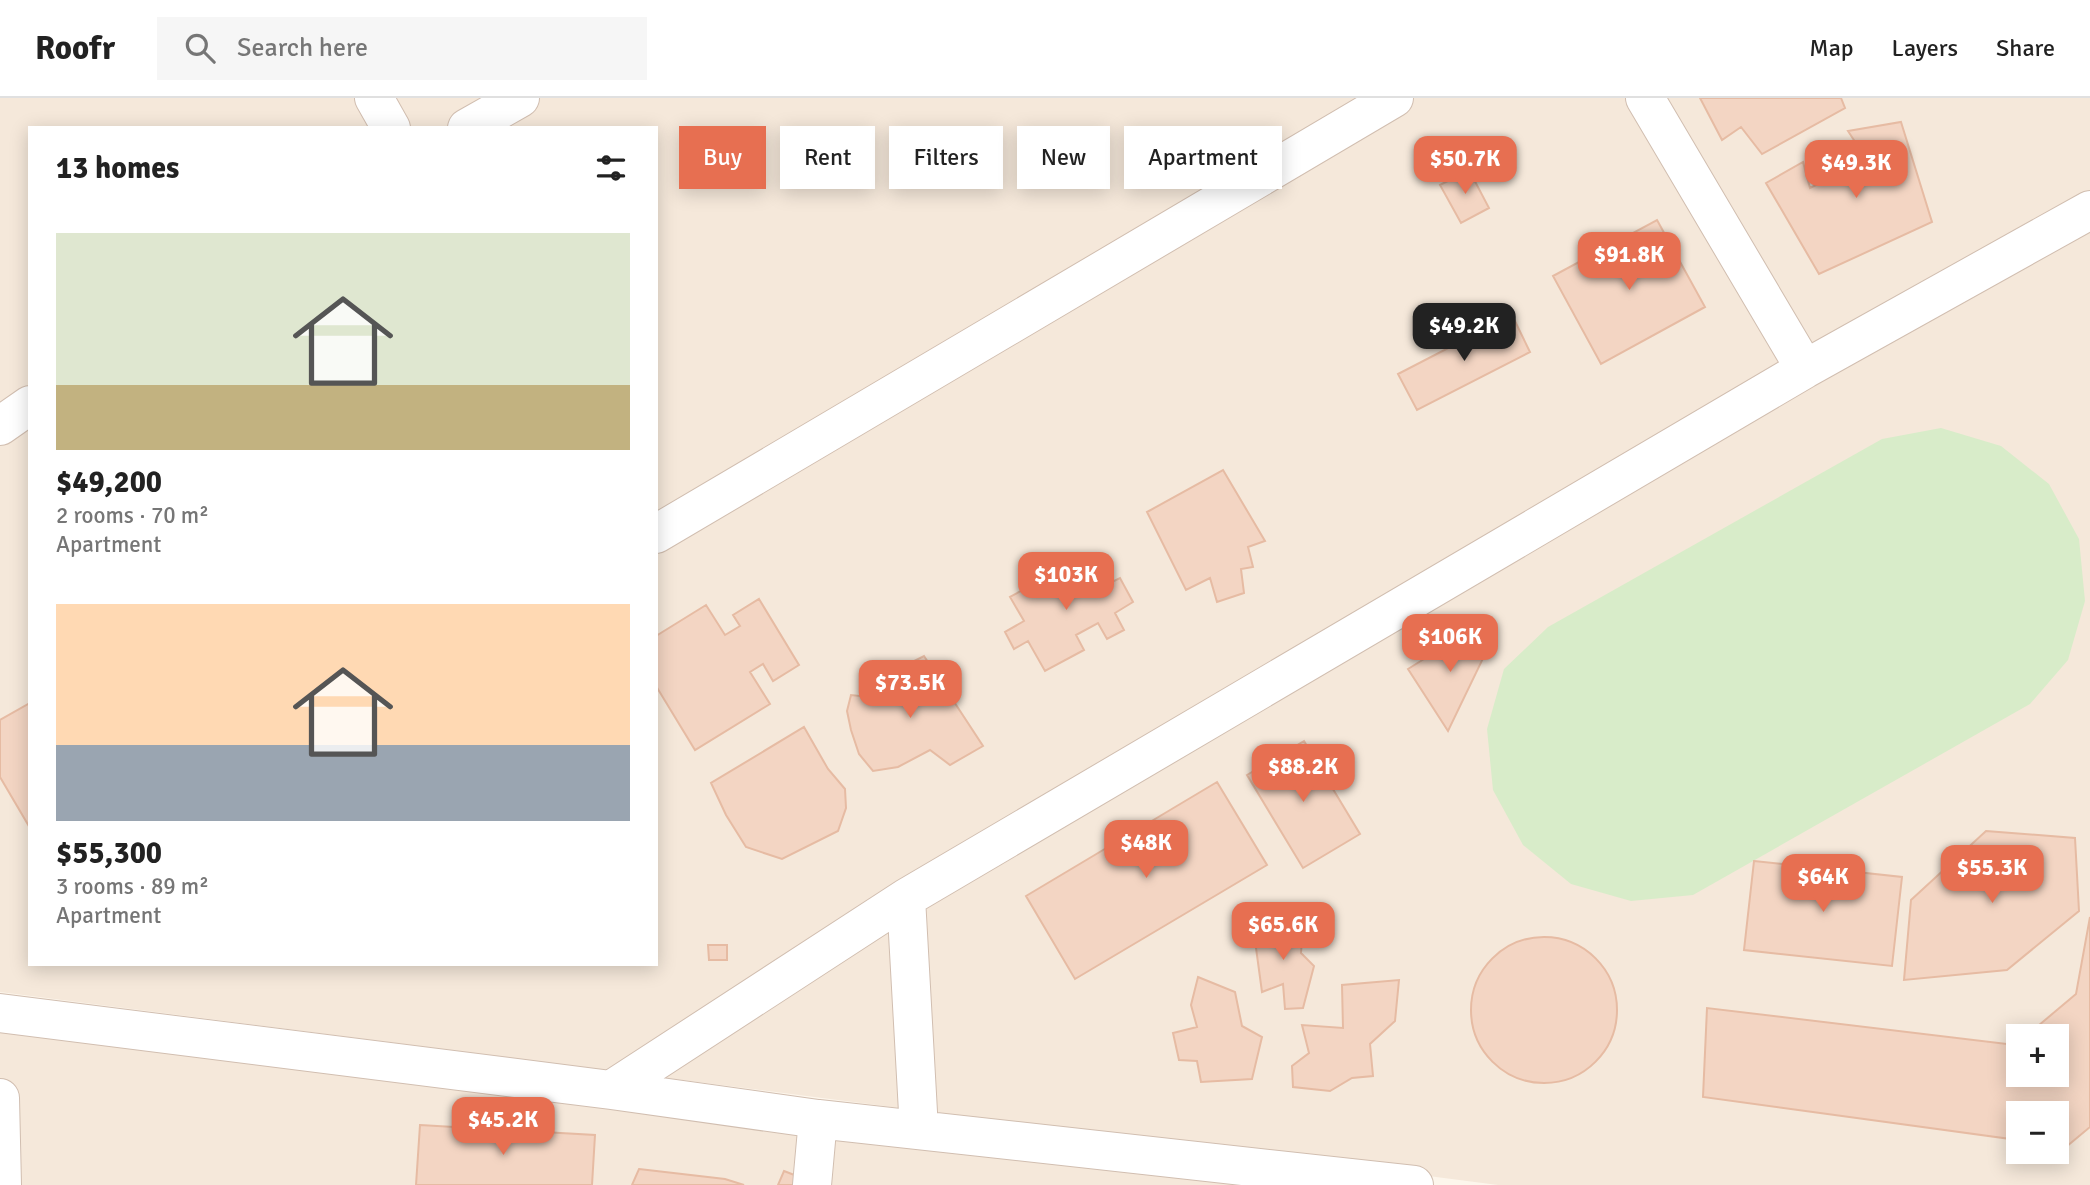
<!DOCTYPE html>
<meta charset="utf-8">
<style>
body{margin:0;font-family:Signika,sans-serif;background:#f6f6f6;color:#222;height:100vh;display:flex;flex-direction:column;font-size:26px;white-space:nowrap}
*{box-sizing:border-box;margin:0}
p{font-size:23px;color:#767676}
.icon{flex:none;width:38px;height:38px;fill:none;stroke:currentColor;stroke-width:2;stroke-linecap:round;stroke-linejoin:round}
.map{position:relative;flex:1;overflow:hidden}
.details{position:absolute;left:28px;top:28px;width:630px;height:840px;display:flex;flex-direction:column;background:#fff;border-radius:0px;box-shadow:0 4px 18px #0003}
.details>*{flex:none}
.banner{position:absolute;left:679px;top:28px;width:665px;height:63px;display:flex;gap:14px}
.buttons{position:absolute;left:2006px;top:926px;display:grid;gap:14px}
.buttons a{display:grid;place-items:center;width:63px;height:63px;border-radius:0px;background:#fff;box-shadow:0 4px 18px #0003;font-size:35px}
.price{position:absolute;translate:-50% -60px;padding:0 16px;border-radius:14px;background:#e76f51;color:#fff;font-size:23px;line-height:46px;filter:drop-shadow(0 2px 4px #0008)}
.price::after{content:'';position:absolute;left:50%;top:42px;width:21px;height:16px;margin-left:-10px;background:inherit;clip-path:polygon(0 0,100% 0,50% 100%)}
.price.active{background:#222;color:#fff}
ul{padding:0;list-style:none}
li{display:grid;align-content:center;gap:14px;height:371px;padding:0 28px}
li span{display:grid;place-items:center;height:217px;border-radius:0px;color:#555}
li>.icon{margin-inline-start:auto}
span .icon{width:126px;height:126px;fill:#fffc;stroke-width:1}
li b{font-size:30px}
h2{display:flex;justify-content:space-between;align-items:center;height:84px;padding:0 28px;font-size:30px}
.pill{padding:0 24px;border-radius:0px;background:#fff;box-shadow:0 4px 18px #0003;font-size:24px;line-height:63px}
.pill.active{background:#e76f51;color:#fff}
header{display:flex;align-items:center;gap:42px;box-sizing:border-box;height:98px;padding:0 35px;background:#fff;border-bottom:2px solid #e0e0e0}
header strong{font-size:33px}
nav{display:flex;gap:38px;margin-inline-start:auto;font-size:24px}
.search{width:490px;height:63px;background:#f6f6f6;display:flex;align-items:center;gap:18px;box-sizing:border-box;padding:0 24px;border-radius:0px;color:#767676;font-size:26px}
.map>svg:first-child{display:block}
.residential{fill:#f5e8da;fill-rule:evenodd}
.green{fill:#d8ecc9}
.building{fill:#f3d5c3;stroke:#e6bba3;stroke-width:2}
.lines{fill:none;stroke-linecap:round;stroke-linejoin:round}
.street-casing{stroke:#d1beb0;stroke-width:40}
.street{stroke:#fff;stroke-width:38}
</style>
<header>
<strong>Roofr</strong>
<div class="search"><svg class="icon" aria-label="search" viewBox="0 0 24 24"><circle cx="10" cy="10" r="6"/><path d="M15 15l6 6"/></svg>Search here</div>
<nav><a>Map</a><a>Layers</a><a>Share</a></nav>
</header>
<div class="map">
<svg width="2090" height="1087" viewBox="0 0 2090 1087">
<rect width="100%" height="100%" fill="#fdf6ec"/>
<path class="residential" d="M0,0H2090V1087H1498L0,894ZM30,30H656V866H30ZM2018,938H2056V976H2018ZM2018,1015H2056V1054H2018Z
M0,932L1299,1087H0Z"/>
<path class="green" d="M1941,330L2001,348L2049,386L2079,441L2085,503L2068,562L2030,606L1693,797L1631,803L1571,786L1523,747L1493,692L1487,631L1504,571L1548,529L1882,341Z"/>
<path class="building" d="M1700,0H1841L1845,10L1762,56L1741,29L1722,42Z
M1901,24L1932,124L1819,176L1766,85L1803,64L1810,90L1867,62L1848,33Z
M1469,72L1489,110L1461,125L1440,87Z
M1657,122L1705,209L1601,266L1553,178Z
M1512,217L1530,254L1417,312L1398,276Z
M1223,372L1265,443L1248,449L1253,469L1241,471L1244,495L1217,504L1210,480L1186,492L1147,414Z
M1084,458L1102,489L1120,480L1133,504L1115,515L1124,532L1107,541L1098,525L1076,537L1084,552L1045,573L1028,543L1014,551L1005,534L1024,523L1010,499Z
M759,501L799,567L773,583L763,566L750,574L770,606L695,652L656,588V538L706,507L725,537L740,528L733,517Z
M1474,530L1489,548L1448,633L1408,571Z
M924,558L983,648L950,667L930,652L898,669L873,673L859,656L851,632L847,613L851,597L869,599L888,576Z
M30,605V730L0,679V622Z
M804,629L828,671L845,691L846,710L838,733L782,761L746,749L726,717L711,685Z
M1304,643L1360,736L1303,770L1247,677Z
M1217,684L1267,767L1075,881L1026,798Z
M1986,733L2075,740L2079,813L2007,872L1904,882L1911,802Z
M1754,763L1902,779L1892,868L1744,852Z
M1257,817L1275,827L1303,829L1301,855L1314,868L1303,910L1285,911L1283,886L1262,894L1256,850Z
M2090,819V1029L2066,1049L2056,1048V1015H2018V1042L1703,999L1707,910L2015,947L2018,945V976H2056V938H2026L2076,896Z
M1471 912a73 73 0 1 1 146 0a73 73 0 1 1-146 0Z
M708,847H727V862H709Z
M1198,879L1235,894L1242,928L1262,939L1252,981L1201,984L1197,963L1179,962L1173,935L1197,929L1191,907Z
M1399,882L1395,923L1370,946L1373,978L1352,980L1330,993L1293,989L1292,968L1309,955L1302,927L1343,930L1342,887Z
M420,1027L595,1037L592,1087H416Z
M639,1071L725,1081L744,1087H632Z
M784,1073L802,1080V1087H778Z"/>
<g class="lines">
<g class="street-casing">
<path id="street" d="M374,0L391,30
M1645,0L1805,271
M467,30L520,0
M0,328L30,307
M656,436L1394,0
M906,800L919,1032
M0,915L611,992L818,1021L1414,1087
M611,992L906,800L1805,271L2090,112
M0,1000L2,1087
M812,1087L818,1021"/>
</g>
<use href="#street" class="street"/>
</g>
</svg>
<div class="buttons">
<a>+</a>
<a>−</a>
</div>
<b class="price" style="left:1465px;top:98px">$50.7K</b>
<b class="price" style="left:1856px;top:102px">$49.3K</b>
<b class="price" style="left:1629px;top:194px">$91.8K</b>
<b class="price active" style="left:1464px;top:265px">$49.2K</b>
<b class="price" style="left:1066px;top:514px">$103K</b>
<b class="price" style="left:1450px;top:576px">$106K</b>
<b class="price" style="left:910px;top:622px">$73.5K</b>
<b class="price" style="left:1303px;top:706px">$88.2K</b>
<b class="price" style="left:1146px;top:782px">$48K</b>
<b class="price" style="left:1992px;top:807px">$55.3K</b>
<b class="price" style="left:1823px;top:816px">$64K</b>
<b class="price" style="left:1283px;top:864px">$65.6K</b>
<b class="price" style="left:503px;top:1059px">$45.2K</b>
<div class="banner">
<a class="pill active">Buy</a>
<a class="pill">Rent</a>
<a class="pill">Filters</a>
<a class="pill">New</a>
<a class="pill">Apartment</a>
</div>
<section class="details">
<h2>13 homes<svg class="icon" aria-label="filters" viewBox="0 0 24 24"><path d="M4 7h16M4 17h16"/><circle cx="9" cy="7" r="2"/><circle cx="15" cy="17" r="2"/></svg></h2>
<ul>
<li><span style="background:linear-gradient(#dfe7d0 70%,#c2b280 0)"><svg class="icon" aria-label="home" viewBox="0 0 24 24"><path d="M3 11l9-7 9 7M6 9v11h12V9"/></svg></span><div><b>$49,200</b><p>2 rooms · 70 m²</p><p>Apartment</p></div></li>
<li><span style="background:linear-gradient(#ffd9b3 65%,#9aa5b1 0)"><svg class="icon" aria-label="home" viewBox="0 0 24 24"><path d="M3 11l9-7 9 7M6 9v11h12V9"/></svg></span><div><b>$55,300</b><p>3 rooms · 89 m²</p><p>Apartment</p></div></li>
</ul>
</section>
</div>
